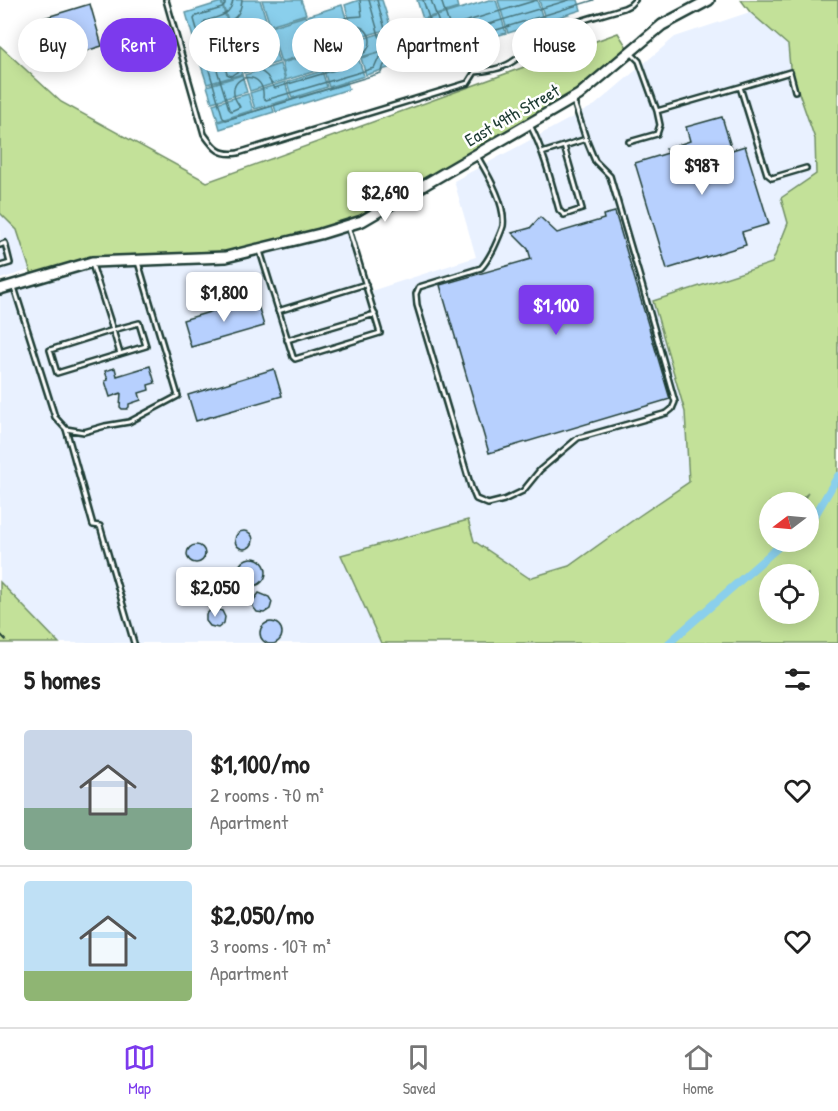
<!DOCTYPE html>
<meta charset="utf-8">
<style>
body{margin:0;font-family:"Patrick Hand",sans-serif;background:#f6f6f6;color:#222;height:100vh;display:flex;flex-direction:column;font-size:22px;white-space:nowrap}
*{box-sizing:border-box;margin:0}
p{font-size:20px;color:#767676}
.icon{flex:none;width:33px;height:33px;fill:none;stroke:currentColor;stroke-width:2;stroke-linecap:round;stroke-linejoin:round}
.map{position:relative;height:643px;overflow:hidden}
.panel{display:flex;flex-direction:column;background:#fff;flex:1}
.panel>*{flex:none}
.guide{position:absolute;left:18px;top:18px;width:802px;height:54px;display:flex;gap:12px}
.needle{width:39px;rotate:254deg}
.tools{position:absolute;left:759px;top:492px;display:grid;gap:12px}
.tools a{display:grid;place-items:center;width:60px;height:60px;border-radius:50%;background:#fff;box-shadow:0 3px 15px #0003;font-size:30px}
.price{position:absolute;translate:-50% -51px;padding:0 14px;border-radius:6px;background:#fff;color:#222;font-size:20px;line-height:39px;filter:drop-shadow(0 2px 3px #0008)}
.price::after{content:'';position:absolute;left:50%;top:36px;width:18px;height:14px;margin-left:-9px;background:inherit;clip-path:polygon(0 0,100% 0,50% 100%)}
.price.selected{background:#7c3aed;color:#fff}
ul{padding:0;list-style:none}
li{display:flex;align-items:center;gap:18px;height:150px;padding:0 24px}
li+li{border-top:2px solid #e0e0e0}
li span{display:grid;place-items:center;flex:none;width:168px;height:120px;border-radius:6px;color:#555}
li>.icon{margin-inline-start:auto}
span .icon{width:72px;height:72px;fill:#fffc;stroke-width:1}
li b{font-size:26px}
h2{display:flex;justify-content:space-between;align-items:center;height:72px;padding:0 24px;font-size:26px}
.tag{padding:0 21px;border-radius:27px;background:#fff;box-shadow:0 3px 15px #0003;font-size:21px;line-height:54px}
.tag.selected{background:#7c3aed;color:#fff}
.tab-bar{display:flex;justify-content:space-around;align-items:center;height:84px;border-top:2px solid #e0e0e0;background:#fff;font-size:16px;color:#767676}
.tab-bar a{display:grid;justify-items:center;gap:3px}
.tab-bar .selected{color:#7c3aed}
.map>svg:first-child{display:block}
.built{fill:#e9f1ff}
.green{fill:#c3e199;stroke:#718f66;stroke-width:1.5;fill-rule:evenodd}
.water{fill:#8acfec;stroke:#5f95a2;stroke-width:1.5}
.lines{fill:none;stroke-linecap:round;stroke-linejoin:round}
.shore{stroke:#4a777e;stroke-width:1.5}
.canal{stroke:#8acfec;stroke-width:8}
.building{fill:#b7d0fe;stroke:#1f3d34;stroke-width:1.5}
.lane-casing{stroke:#1f3d34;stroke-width:8}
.secondary-casing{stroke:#1f3d34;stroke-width:14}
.lane{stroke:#fff;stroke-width:3}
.secondary{stroke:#fff;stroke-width:9}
.rail{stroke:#1f3d34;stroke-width:2;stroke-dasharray:9 4.5;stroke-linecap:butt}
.labels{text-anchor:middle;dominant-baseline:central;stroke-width:5;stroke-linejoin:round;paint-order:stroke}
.street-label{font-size:18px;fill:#1f3d34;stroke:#fff}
</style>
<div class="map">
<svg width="838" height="643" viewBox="0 0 838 643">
<rect width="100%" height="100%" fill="#fff"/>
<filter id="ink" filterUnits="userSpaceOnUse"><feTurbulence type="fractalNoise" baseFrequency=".0167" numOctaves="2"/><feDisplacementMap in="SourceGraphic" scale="12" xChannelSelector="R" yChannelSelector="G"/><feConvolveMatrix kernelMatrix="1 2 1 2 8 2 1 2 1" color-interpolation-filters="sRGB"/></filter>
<g filter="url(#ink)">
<path class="built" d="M750,12L788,45L815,139L816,174L781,198L789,223L772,263L653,301L685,412L689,482L639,516L569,566L529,578L474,541L468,521L400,643H59L0,582V289L92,262L347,226L355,235L371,291L476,257L454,181L595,105L675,37Z
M0,213L17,230L30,270L0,279Z"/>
<path class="green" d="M741,0H838V643H381L341,555L468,520L474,541L529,578L569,566L639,516L689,482L685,412L653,301L772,263L788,223L781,198L816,174L815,139L790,67L788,45L750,12ZM808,493L802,502H808V542H770V502H798ZM770,574H808V614H770Z
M618,33L630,52L579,95L362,221L226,257L92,262L34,279L30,270L17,230L0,213V46L61,102L207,182Z
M0,582L59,643H0Z"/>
<path class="water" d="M229,0H260L268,26L233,37L222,2Z
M262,0H301L306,14L270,25Z
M359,0H382L391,28L355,39L345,5Z
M417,0H456L458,8L423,19Z
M489,0H496L506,33L435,55L424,20Z
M498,0H537L544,22L508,33Z
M539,0H578L581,10L546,21Z
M221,2L232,37L196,48L186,13Z
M342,5L353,40L318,50L307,16Z
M305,16L316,51L281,62L270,27Z
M268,28L279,62L244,73L233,39Z
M391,30L396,47L361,57L356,41Z
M231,39L242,74L207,84L196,50Z
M354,42L359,58L324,69L319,53Z
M396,48L401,64L366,75L361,58Z
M317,53L322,69L286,80L282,63Z
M359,60L364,76L329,87L324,71Z
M280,64L285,80L250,91L245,75Z
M322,71L327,87L292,98L287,82Z
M242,75L247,92L212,102L207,86Z
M285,82L290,99L255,109L250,93Z
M347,83L349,89L276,112L274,105Z
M248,94L253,110L218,121L213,104Z
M272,106L274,112L220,129L218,122Z"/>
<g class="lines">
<path class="shore" d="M225,0V5L222,8L196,16L194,19L223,118L226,120L381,73L384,65L392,61L393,58L377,0
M233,0C231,16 218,17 205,21L203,24L229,109L231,111L240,107C238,103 234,99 234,94C231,73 266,70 263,98L266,100L374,68L377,61L384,53L369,0
M242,0C240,22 228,20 214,29L227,74L231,76C242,67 256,65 267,76C270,80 271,85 275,88L345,67V63C329,52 323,30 343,19C349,16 356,17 362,16L360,0
M423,0L438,45L441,47L594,0
M431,0L443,35L445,37L569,0
M441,0L449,24L451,26L537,0
M340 41a15 15 0 1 1 30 0a15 15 0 1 1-30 0Z"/>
<path class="canal" d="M808,520L817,512L838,476
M669,643L784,542"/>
</g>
<path class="building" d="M90,4L102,46L50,62L37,20Z
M722,117L732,150L745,146L769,224L742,232L746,245L667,269L635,163L668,153L666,149L690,141L686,127Z
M615,212L670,399L489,453L440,285L531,259L528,249L512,233L530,228L540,217L557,233L604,219L603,215Z
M256,298L264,326L191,347L183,320Z
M150,366L155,383L148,385L149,390L139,393L141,400L129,404V407L127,409H122L120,407L121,393L110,397L105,381L108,380L105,371L115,368L117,376Z
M274,369L282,396L196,421L188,395Z
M235 540a9 9 0 1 1 18 0a9 9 0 1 1-18 0Z
M187 554a9 9 0 1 1 18 0a9 9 0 1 1-18 0Z
M238 572a14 14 0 1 1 28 0a14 14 0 1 1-28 0Z
M192 586a14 14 0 1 1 28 0a14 14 0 1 1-28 0Z
M259,593L269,597L272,602L270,609L264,613L257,612L253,607V601Z
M212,608L222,611L225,617L224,623L218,628L210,626L206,621V615Z
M260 633a11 11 0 1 1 22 0a11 11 0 1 1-22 0Z"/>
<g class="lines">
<g class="lane-casing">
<path id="lane" d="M166,0L204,134C214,148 219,156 238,153L468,83L475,72C487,71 505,68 515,60C527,52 534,40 548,33C572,22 599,16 624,8L630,5L635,0
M631,53L639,61L657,111L740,87L767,174L772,178L806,168
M740,87L790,72L795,91
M530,125C544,152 551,181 559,210L564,215L582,209L564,146L542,153
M629,142L657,134L660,125L657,111
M564,146L586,139L575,105L572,101
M477,156C488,175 506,204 503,226C501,233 497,241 494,248C490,255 487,262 481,268L419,287L416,294L417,305L471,487L476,499L488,504L504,500L523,491L540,470L578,438L667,413L672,409L675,402L640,278L610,176L595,161L586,139
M0,245L5,243L10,263L0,266
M260,251L293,357L295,359L380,333L348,226
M92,264L113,330L50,350L57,373L146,346L139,323L113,330L120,354
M14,287L55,417L66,429L84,432L105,426L129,422L178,396L138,262
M278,311L366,284
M287,340L375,314
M66,429L93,525L100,526L134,643"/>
</g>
<g class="secondary-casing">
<path id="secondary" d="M0,289L92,262L226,257L320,234L362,221L579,95L662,25L709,0"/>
</g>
<use href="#lane" class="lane"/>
<use href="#secondary" class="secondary"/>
<path class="rail" d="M0,634L9,643"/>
</g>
</g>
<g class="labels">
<g class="street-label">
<text transform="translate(512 115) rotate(-30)">East 49th Street</text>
</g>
</g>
</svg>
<div class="tools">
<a><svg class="needle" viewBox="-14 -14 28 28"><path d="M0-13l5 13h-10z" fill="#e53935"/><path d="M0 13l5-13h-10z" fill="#767676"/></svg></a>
<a><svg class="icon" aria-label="locate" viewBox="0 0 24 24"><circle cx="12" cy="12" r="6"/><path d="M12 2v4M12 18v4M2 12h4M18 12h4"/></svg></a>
</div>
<b class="price" style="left:702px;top:196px">$987</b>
<b class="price" style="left:385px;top:223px">$2,690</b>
<b class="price" style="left:224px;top:323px">$1,800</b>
<b class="price selected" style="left:556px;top:336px">$1,100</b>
<b class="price" style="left:215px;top:618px">$2,050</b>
<div class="guide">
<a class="tag">Buy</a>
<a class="tag selected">Rent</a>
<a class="tag">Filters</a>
<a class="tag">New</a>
<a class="tag">Apartment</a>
<a class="tag">House</a>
</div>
</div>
<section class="panel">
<h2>5 homes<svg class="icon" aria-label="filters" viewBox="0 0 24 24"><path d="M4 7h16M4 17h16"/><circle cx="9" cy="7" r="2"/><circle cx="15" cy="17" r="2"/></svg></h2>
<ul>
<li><span style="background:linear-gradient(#c9d6e8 65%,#7fa58c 0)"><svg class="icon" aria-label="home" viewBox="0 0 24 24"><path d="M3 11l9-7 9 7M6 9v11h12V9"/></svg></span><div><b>$1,100/mo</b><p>2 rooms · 70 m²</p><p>Apartment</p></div><svg class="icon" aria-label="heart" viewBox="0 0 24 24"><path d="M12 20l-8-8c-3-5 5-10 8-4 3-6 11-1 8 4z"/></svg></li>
<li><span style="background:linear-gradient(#bfe0f5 75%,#8fb573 0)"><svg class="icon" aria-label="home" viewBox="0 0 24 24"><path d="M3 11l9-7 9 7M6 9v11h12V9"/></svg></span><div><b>$2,050/mo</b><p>3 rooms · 107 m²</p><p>Apartment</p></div><svg class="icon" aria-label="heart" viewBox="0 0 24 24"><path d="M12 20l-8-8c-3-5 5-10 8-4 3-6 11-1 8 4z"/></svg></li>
</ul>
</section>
<nav class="tab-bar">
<a class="selected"><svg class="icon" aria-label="map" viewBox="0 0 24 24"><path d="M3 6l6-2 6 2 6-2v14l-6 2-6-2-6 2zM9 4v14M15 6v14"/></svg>Map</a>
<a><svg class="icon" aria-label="saved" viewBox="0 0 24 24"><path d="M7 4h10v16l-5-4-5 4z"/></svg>Saved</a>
<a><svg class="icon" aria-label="home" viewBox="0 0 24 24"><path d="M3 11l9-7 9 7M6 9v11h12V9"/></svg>Home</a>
</nav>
